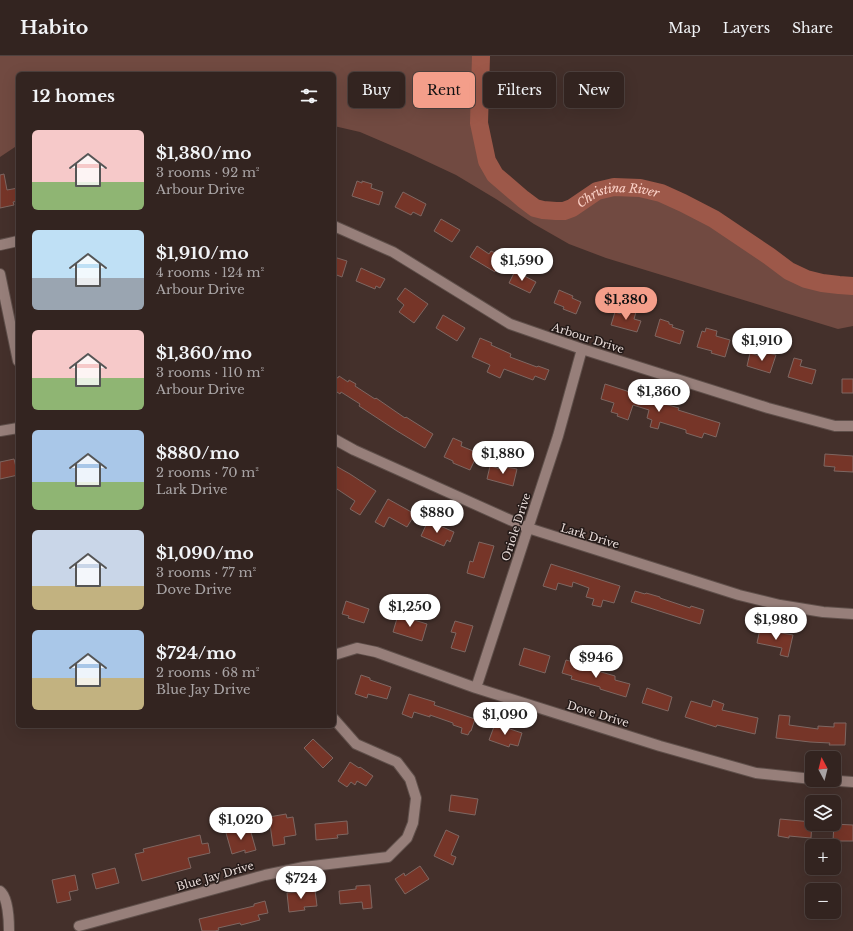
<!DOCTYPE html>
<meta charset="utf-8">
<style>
body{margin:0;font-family:"Libre Baskerville",serif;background:#3b2c29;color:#f1f3f6;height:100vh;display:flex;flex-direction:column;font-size:15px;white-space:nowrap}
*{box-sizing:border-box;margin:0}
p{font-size:13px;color:#a9a4a5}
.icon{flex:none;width:22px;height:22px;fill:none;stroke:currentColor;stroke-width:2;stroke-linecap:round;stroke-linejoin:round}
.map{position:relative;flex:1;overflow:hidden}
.sheet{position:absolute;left:16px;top:16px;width:320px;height:656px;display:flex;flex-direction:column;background:#332420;border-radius:6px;box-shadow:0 4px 16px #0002,0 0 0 1px #4e413e}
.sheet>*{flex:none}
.banner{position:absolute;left:348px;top:16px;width:380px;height:36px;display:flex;gap:8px}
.needle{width:26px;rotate:353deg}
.fabs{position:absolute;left:805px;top:695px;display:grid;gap:8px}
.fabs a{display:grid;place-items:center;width:36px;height:36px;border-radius:6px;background:#332420;box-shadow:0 4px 16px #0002,0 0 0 1px #4e413e;font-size:20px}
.price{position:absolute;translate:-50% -34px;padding:0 9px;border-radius:14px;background:#fff;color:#222;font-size:13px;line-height:26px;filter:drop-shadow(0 1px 2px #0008)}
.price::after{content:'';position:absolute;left:50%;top:24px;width:12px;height:9px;margin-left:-6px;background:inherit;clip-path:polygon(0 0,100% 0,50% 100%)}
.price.on{background:#f49e8a;color:#111}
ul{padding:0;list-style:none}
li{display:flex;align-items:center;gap:12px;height:100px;padding:0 16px}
li span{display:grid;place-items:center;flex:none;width:112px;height:80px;border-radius:6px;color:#555}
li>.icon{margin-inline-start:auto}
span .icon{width:48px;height:48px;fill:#fffc;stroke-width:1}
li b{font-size:17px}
h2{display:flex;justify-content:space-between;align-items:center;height:48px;padding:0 16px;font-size:17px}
.tag{padding:0 14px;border-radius:6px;background:#332420;box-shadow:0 4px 16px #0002,0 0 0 1px #4e413e;font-size:14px;line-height:36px}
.tag.on{background:#f49e8a;color:#111}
header{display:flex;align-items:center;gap:24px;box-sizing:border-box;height:56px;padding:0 20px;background:#332420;border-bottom:1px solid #4e413e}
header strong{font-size:19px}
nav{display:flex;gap:22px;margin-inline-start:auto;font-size:14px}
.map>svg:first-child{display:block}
.green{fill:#714a41}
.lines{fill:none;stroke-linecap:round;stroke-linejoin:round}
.river{stroke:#9d5849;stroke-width:18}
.building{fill:#763528;stroke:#7e6762}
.minor-casing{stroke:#5f4f4a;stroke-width:12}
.minor{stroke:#977f7a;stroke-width:10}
.labels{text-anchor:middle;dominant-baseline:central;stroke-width:3;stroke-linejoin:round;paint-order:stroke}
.street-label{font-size:11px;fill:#e8dbd8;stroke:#241a18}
.water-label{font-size:12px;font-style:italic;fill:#fcd2c8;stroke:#241a18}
</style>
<header>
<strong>Habito</strong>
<nav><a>Map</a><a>Layers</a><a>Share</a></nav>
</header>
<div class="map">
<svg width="853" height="875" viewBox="0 0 853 875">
<rect width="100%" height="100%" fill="#44302b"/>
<path class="green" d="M0,0H481L479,67L487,105L495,119L523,143L535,152L543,154L556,155H564L572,152L597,135L614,131L640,132L661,137L683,147L714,163L769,200L789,215L806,223L822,227L839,229L853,230V270L838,273L606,202L569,188L534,168L496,143L456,119L409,97L360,76L334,70V18H18V89L0,101Z"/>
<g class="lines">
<path class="river" id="s1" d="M481,0L479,67L487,105L495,119L523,143L535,152L543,154L556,155H564L572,152L597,135L614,131L640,132L661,137L683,147L714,163L769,200L789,215L806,223L822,227L839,229L853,230"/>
</g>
<path class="building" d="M4,118L7,134L18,132V145L13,146L14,149L0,152V119Z
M357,125L362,127V125L372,128L371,132L383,136L379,149L352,140Z
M403,136L426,148L421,160L413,156L411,159L395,151Z
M441,163L460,174L452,186L434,175Z
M477,190L489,198L491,195L501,200L498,205L501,206L495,216L470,201Z
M334,201L347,205L342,221L334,218Z
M361,212L385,223L380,232L376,230L375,233L356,225Z
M515,215L536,226L530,237L509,227Z
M405,232L428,248L414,267L399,256L404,249L397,243Z
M559,234L573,240L572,242L581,246L576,258L563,253L564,251L554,247Z
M626,253L636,256L634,263L641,265L637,276L611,269L615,256L621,258V256L625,257Z
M443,259L465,272L457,285L436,272Z
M660,263L669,266V268L673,269L672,271L684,275L680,288L655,280Z
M706,272L717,275L716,280L730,284L725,301L711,297L712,295L697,291L702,275L705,276Z
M480,282L492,287L491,289L511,298L510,301L537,311L538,310L549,314L545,324L535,320L533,324L504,313L500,322L487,316L490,309L472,301Z
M765,296L776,299L770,317L747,310L750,297L763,301Z
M794,302L802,304L800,310L816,314L812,328L788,321Z
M334,320L338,322L339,320L348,326L349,324L356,328L355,330L375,343L376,342L405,362L406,361L433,378L425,392L397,375L359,350L360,348L341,336L340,338L334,334Z
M842,323H853V337H842Z
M605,328L636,338V340L679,352L678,354L720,367L716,381L704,377L702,382L686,377V374L660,366L658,373L650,371L652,364L647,362L649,354L633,349L628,364L617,360L618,358L611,356L614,347L601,343Z
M453,382L462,386L461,390L478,397L470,414L453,407V405L444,401Z
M825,398L853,400V416L834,415L835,411L824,410Z
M14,403L18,419L0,423V406Z
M334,409L350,418L376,435L360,459L350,453L355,445L334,431Z
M490,410L505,414L506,411L517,413L513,430L487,423Z
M388,443L415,458L407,471L389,461L384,471L375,466Z
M427,467L437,471L438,469L454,476L450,486L447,484L444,490L421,480Z
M479,486L494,490L484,522L467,517L470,505L473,506Z
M551,508L620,530L614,547L603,544L601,551L592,549L594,543L586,541L589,532L573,526L572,531L558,527L556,534L543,530Z
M635,535L645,538L646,537L660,541V542L690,552L691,550L704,554L700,568L631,546Z
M346,545L369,553L364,567L348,562L349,560L342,558Z
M398,559L427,568L422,585L393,576Z
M455,565L473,570L465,596L451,592L456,577L451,576Z
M760,573L793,579L788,601L780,599L782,592L757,587Z
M524,592L550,600L545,617L519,609Z
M566,604L577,607V609L615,620V624L630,628L626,641L600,633V631L571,623L572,620L562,617Z
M361,619L370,622V624L391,631L387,643L368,638L367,642L355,638Z
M647,632L672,641L668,655L642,647Z
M409,638L435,646L434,649L475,663L471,675H470L468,679L461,677L462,672L453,669V667L430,659V661L414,656L412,662L402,658Z
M713,644L724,648L722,654L758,662L755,678L717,669L716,671L685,661L691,645L711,651Z
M779,659L790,660L789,669L818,673V670L834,671V667H846L845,689H829L830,687L810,686L776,682Z
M495,668L522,677L518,690L510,688L509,691L489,684Z
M313,683L333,702L323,712L304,692Z
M350,706L359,712L360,711L373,720L366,730L357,725L355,729L351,726L347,731L338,725Z
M451,739L478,743L475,759L449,755Z
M286,758L287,762L293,761L296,779L284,781L285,788L273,790L269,761Z
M780,763L812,766L811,782L789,780V782L778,780Z
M347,765L348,778L337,779L338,782L316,784L315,768Z
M834,768L853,769V785H833Z
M239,773L240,776L250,773L256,794L245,797V794L232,798L226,777Z
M446,774L459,780L451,799L456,801L453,809L434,800Z
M200,779L202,788L208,787L210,797L188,802L191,812L142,825L135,798L144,796L143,793Z
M420,810L429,823L405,838L395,823L404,817L405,820Z
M115,812L119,827L96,833L92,818Z
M75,819L78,834L69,836L71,844L57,847L52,824Z
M370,829L372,852L363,853L362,846L340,848L339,835L356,833V830Z
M315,834L317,850L304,851L305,854L289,856L287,837Z
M265,845L268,857L258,859L260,864L241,869L240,867L218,872L219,874L215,875H202L199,863L254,850V848Z"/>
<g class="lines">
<g class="minor-casing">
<path id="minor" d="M334,170L393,196L510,268L582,293L768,352L835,370H853
M0,189L18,185
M0,218L18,305
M0,375L18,372
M334,383L354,394L528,472L739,539L780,549L823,556L853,558
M334,599L357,592L376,596L476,632L660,690L756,717L812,723
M476,632L558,380L582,293
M826,724L853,726
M0,835C8,841 9,865 9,875
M79,870L265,819L304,811L388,801L407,782L413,767L416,742L410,723L397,706L356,688L334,663"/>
</g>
<use href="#minor" class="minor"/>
</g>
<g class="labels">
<g class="street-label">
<text transform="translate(588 282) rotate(18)">Arbour Drive</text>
<text transform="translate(516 471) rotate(-72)">Oriole Drive</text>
<text transform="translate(590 480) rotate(17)">Lark Drive</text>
<text transform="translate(598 658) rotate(17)">Dove Drive</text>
<text transform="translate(215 820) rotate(-16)">Blue Jay Drive</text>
</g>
<g class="water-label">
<text stroke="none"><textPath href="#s1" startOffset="262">Christina River</textPath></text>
</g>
</g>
</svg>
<div class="fabs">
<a><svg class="needle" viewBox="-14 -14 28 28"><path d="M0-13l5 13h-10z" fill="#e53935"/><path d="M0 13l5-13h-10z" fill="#a9a4a5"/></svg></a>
<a><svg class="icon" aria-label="layers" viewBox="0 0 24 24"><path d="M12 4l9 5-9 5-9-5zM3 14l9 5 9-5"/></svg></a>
<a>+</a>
<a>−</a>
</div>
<b class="price" style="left:522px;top:226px">$1,590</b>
<b class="price on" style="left:626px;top:265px">$1,380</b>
<b class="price" style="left:762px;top:306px">$1,910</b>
<b class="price" style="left:659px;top:357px">$1,360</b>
<b class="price" style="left:503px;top:419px">$1,880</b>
<b class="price" style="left:437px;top:478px">$880</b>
<b class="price" style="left:410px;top:572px">$1,250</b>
<b class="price" style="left:776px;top:585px">$1,980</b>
<b class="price" style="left:596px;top:623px">$946</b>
<b class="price" style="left:505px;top:680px">$1,090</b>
<b class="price" style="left:241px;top:785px">$1,020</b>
<b class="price" style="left:301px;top:844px">$724</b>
<div class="banner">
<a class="tag">Buy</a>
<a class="tag on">Rent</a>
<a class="tag">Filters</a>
<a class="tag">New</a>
</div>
<section class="sheet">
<h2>12 homes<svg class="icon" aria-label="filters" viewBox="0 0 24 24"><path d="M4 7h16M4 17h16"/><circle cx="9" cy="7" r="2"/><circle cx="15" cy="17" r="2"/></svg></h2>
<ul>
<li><span style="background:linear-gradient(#f6c9c9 65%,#8fb573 0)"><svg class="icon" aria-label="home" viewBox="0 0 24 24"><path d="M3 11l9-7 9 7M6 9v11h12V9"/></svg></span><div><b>$1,380/mo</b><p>3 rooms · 92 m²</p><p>Arbour Drive</p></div></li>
<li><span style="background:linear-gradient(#bfe0f5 60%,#9aa5b1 0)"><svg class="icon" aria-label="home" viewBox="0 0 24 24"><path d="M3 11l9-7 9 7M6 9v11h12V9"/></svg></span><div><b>$1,910/mo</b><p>4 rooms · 124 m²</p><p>Arbour Drive</p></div></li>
<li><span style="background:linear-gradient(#f6c9c9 60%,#8fb573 0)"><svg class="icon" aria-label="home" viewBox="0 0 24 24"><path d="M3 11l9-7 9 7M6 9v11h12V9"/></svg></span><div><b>$1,360/mo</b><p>3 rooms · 110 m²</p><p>Arbour Drive</p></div></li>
<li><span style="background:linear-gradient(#a9c7e8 65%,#8fb573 0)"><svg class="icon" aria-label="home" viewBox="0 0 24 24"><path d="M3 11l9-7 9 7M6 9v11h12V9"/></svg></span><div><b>$880/mo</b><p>2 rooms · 70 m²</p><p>Lark Drive</p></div></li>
<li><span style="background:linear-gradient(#c9d6e8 70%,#c2b280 0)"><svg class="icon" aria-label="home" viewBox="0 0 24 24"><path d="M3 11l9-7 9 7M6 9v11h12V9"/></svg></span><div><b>$1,090/mo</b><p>3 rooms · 77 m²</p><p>Dove Drive</p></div></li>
<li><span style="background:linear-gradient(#a9c7e8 60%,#c2b280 0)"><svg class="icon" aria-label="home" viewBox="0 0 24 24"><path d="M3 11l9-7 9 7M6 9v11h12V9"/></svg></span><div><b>$724/mo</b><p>2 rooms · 68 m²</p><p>Blue Jay Drive</p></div></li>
</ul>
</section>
</div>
